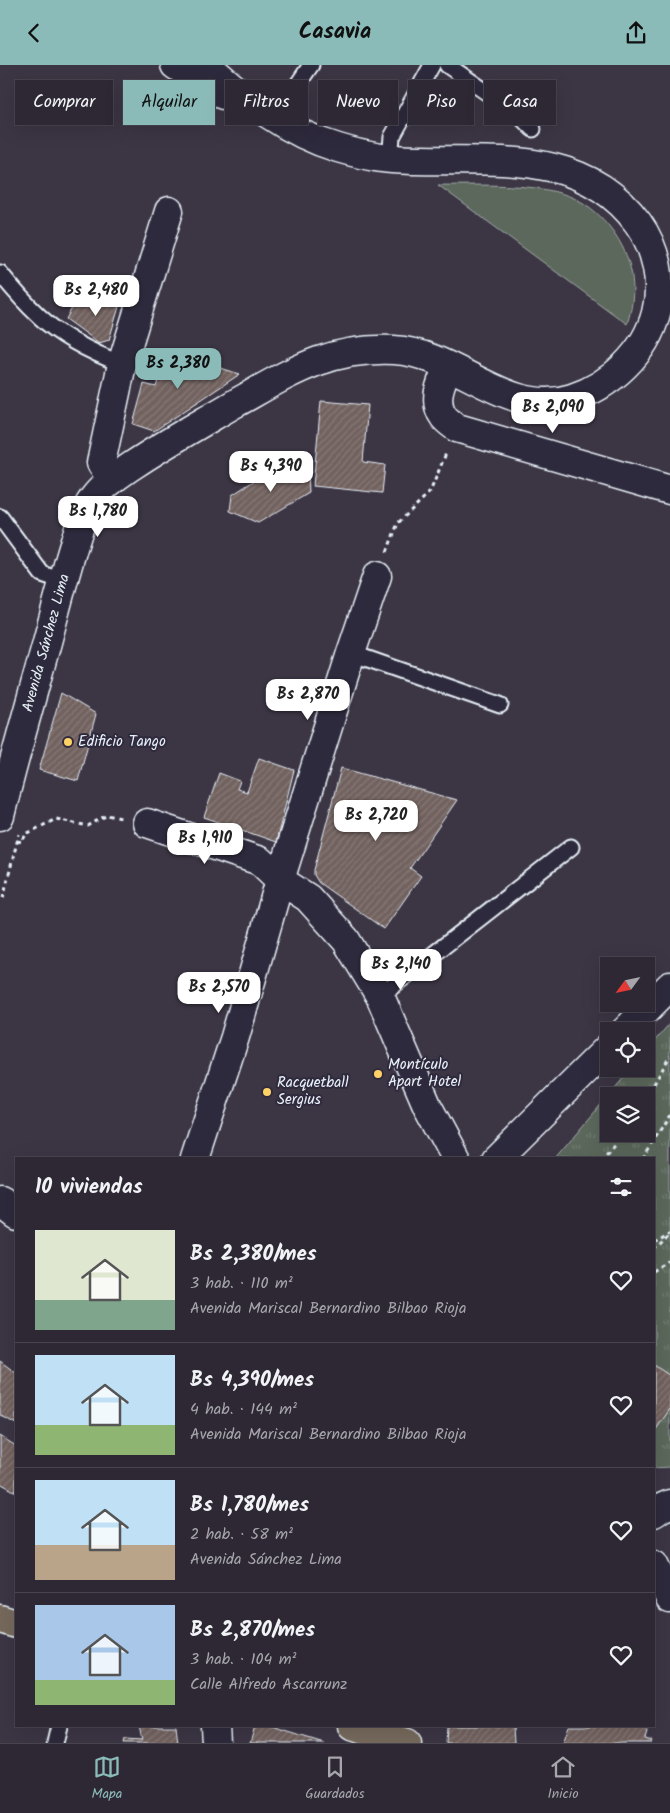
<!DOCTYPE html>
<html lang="es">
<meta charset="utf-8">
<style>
body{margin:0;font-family:Kalam,sans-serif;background:#39343f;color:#f1f3f6;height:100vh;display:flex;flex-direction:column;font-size:19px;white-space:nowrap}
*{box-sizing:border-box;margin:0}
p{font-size:16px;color:#a7a6ac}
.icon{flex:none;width:28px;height:28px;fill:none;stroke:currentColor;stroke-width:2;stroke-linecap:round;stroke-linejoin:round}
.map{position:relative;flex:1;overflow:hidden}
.details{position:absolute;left:15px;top:1092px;width:640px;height:570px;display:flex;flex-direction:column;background:#2d2833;border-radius:0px;box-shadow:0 5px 20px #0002,0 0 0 1px #48444e}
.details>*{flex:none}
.banner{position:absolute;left:15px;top:15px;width:640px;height:45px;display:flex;gap:10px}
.needle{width:32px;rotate:237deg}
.buttons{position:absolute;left:600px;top:892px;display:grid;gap:10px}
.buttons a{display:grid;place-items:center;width:55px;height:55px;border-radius:0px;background:#2d2833;box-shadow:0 5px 20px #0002,0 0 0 1px #48444e;font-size:25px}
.price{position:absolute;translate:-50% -42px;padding:0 11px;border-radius:10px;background:#fff;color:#222;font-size:16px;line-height:32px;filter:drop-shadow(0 1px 2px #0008)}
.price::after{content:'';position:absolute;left:50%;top:30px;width:15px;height:11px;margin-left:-8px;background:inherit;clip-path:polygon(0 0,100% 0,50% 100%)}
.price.on{background:#8bbbb9;color:#111}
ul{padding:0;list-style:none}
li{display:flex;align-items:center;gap:15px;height:125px;padding:0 20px}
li+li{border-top:1px solid #48444e}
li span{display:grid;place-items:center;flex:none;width:140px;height:100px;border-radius:0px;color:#555}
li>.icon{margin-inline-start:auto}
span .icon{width:60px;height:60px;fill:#fffc;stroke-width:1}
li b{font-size:21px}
h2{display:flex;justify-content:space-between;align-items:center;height:60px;padding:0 20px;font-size:21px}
.chip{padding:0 18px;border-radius:0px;background:#2d2833;box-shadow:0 5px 20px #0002,0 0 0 1px #48444e;font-size:18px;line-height:45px}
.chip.on{background:#8bbbb9;color:#111}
header{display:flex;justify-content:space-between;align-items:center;height:65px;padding:0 20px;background:#8bbbb9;color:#111;font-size:22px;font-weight:700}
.menu{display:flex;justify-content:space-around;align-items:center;height:70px;border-top:1px solid #48444e;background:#2d2833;font-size:14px;color:#a7a6ac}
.menu a{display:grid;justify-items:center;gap:2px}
.menu .on{color:#8bbbb9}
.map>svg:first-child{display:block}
.green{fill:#5c675b;stroke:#a2acaa}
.park{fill:url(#park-tufts);stroke:#a2acaa;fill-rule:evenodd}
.building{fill:url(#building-hatch);stroke:#e8f1f8}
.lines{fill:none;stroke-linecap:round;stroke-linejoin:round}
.lane-casing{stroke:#e8f1f8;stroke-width:19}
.street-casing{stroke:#e8f1f8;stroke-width:31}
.secondary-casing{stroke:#e8f1f8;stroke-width:31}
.primary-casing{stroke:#e8f1f8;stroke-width:31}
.path{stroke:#e8f1f8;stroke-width:3;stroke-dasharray:4 4;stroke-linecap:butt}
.lane{stroke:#2f2a3d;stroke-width:15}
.street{stroke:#2f2a3d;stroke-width:28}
.secondary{stroke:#2f2a3d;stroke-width:28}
.primary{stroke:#76695c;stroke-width:28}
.poi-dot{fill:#ffd166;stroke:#2f2a3d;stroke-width:2}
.labels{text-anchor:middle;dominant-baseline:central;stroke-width:4;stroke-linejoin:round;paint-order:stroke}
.street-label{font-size:15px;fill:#e8f1f8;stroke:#2f2a3d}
.poi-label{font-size:15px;fill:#e8f1f8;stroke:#2f2a3d;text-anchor:start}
</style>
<header><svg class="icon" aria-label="back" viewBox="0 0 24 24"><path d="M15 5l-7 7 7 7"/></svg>Casavia<svg class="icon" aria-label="share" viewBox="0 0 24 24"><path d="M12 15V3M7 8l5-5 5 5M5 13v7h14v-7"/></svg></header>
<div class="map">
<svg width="670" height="1678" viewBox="0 0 670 1678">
<defs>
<pattern id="park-tufts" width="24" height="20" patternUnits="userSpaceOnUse" patternTransform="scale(1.25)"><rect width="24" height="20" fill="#5c675b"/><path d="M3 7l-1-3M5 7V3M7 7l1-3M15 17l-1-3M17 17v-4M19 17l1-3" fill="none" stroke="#737d73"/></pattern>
<pattern id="building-hatch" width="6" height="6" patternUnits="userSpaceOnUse" patternTransform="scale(1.25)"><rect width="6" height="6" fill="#72625f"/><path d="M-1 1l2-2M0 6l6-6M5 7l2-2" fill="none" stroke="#867977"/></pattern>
</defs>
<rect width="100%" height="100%" fill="#3c3544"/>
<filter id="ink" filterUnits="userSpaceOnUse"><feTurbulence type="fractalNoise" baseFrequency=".02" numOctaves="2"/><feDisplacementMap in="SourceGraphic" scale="10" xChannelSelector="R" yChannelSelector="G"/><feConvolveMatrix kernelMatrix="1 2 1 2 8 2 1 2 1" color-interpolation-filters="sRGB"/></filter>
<g filter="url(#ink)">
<path class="green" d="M438,120C479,121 541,116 578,135C596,144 613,163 622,181C635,206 636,232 627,259Z"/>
<path class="park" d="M670,958V1402L654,1403V1094H555L631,1004H646V986ZM609,1031H646V1069H609Z"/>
<path class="building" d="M108,227L121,235L109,275L99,278L66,254L78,232L95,244Z
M167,287L240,309L154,366L133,359L144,319L156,322Z
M321,336L368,340L363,397L385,400L382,428L313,421Z
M280,399L308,404L309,428L258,458L230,446L232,430Z
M61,628L96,649L78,716L39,705Z
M259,693L294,705L276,777L204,752L219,708L240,716L237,724L247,727Z
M341,703L457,735L410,803L421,811L384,864L319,818L314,810V805Z
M0,1296L16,1308V1359L0,1350Z
M654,1300L670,1311V1344L655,1366H654Z
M0,1371L16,1381V1427L0,1418Z
M139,1661H176L178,1678H124L125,1674L142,1675Z
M255,1661H269L324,1678H250Z
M447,1661H513L514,1678H446Z
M569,1661H649L645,1674L652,1676L651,1678H563Z"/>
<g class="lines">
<g class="lane-casing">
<path id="lane" d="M447,0L518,49L533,64
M276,56L287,35L311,0
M390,94L392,72L432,0
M0,208C12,223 25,238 39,251C61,272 93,288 122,299
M0,452L42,509L63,516
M351,588L500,640
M380,931L571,782
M55,1678L59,1661"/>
</g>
<g class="street-casing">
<path id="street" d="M112,415L101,398L122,299L169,146
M147,758L260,796L280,815L308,833L346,875L380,931L427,1040L456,1094
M195,1094L235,972L280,815L351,588L377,511
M0,1136L16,1148
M654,1448L661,1443L670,1439
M654,1500L670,1534"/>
</g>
<g class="secondary-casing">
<g id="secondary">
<path d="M175,0L216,27L223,30"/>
<path d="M448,302C441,317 432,336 444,352C447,356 453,360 457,363L670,425"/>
<path id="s1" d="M0,751C14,693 31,635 47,577C55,547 63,516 72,486C78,467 83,445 97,429C107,417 120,409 133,400C166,378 200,359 234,339C290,308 327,282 394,285C457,288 507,354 572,333C610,321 646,288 656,248C664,218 656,183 638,158C579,77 479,100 392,94C374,93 355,88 338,83C287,68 246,35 207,0"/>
<path d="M625,966L670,921"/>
<path d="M496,1094L609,982"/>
<path d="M215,1661L216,1678"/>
</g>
</g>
<g class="primary-casing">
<path id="primary" d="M0,1554L16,1559
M352,1661L407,1678"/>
</g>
<path class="path" d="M387,487L398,458L430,427L447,386
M17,776L22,777L26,769L56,754L88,761L107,750L121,753
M3,833L19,769
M646,1033L670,991
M601,1094L622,1069
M643,1094L670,1050
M654,1175L670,1166
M654,1183L669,1168L670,1169
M654,1207L670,1197"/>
<use href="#lane" class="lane"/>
<use href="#street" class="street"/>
<use href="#secondary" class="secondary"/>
<use href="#primary" class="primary"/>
</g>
</g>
<g class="poi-dot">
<circle cx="68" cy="677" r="5"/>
<circle cx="378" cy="1009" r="5"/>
<circle cx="267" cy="1027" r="5"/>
</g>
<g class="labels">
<g class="street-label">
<text stroke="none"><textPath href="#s1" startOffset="179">Avenida Sánchez Lima</textPath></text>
</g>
<g class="poi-label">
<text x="78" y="677">Edificio Tango</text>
<text x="388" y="1000">Montículo<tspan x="388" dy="17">Apart Hotel</tspan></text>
<text x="277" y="1018">Racquetball<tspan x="277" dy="17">Sergius</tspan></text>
</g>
</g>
</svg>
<div class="buttons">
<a><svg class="needle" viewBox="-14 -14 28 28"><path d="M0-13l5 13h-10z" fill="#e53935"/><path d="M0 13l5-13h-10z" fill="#a7a6ac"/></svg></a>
<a><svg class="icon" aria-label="locate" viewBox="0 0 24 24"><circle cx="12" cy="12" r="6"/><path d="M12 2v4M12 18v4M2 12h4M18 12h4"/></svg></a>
<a><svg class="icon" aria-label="layers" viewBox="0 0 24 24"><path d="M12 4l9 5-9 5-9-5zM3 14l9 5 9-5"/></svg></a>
</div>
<b class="price" style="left:96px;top:252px">Bs 2,480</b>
<b class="price on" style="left:178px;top:325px">Bs 2,380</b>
<b class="price" style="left:553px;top:369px">Bs 2,090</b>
<b class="price" style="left:271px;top:428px">Bs 4,390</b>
<b class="price" style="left:98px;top:473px">Bs 1,780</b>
<b class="price" style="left:308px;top:656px">Bs 2,870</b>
<b class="price" style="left:376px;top:777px">Bs 2,720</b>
<b class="price" style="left:205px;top:800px">Bs 1,910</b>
<b class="price" style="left:401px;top:926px">Bs 2,140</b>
<b class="price" style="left:219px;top:949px">Bs 2,570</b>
<div class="banner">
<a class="chip">Comprar</a>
<a class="chip on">Alquilar</a>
<a class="chip">Filtros</a>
<a class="chip">Nuevo</a>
<a class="chip">Piso</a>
<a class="chip">Casa</a>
</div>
<section class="details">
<h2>10 viviendas<svg class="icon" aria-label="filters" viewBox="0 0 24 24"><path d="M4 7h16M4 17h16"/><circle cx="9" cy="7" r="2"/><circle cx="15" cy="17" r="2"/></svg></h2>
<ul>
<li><span style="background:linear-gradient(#dfe7d0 70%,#7fa58c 0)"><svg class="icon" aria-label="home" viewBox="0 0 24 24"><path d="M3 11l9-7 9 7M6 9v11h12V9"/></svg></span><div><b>Bs 2,380/mes</b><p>3 hab. · 110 m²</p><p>Avenida Mariscal Bernardino Bilbao Rioja</p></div><svg class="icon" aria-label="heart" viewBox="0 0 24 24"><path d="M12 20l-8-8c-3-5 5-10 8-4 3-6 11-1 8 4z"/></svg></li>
<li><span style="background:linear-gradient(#bfe0f5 70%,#8fb573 0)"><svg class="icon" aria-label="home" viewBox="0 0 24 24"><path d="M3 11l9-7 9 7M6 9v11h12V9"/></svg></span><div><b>Bs 4,390/mes</b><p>4 hab. · 144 m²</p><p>Avenida Mariscal Bernardino Bilbao Rioja</p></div><svg class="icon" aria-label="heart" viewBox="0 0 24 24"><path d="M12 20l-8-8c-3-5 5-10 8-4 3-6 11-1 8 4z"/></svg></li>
<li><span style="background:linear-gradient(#bfe0f5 65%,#b9a48a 0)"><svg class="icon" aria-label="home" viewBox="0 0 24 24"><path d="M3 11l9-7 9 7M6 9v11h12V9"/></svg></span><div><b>Bs 1,780/mes</b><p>2 hab. · 58 m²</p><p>Avenida Sánchez Lima</p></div><svg class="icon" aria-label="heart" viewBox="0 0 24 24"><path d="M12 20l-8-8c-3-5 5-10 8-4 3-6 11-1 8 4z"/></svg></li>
<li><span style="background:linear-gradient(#a9c7e8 75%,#8fb573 0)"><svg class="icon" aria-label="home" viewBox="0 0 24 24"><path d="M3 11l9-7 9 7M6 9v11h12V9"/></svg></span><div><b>Bs 2,870/mes</b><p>3 hab. · 104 m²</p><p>Calle Alfredo Ascarrunz</p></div><svg class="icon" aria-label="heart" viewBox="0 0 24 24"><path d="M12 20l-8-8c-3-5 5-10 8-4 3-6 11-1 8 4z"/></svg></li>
</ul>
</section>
</div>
<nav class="menu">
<a class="on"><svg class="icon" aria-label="map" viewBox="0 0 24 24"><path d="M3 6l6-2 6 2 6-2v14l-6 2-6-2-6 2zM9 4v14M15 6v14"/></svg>Mapa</a>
<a><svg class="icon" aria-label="saved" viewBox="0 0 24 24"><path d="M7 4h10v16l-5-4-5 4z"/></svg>Guardados</a>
<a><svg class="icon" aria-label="home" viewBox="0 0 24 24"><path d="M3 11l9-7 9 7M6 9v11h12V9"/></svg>Inicio</a>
</nav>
